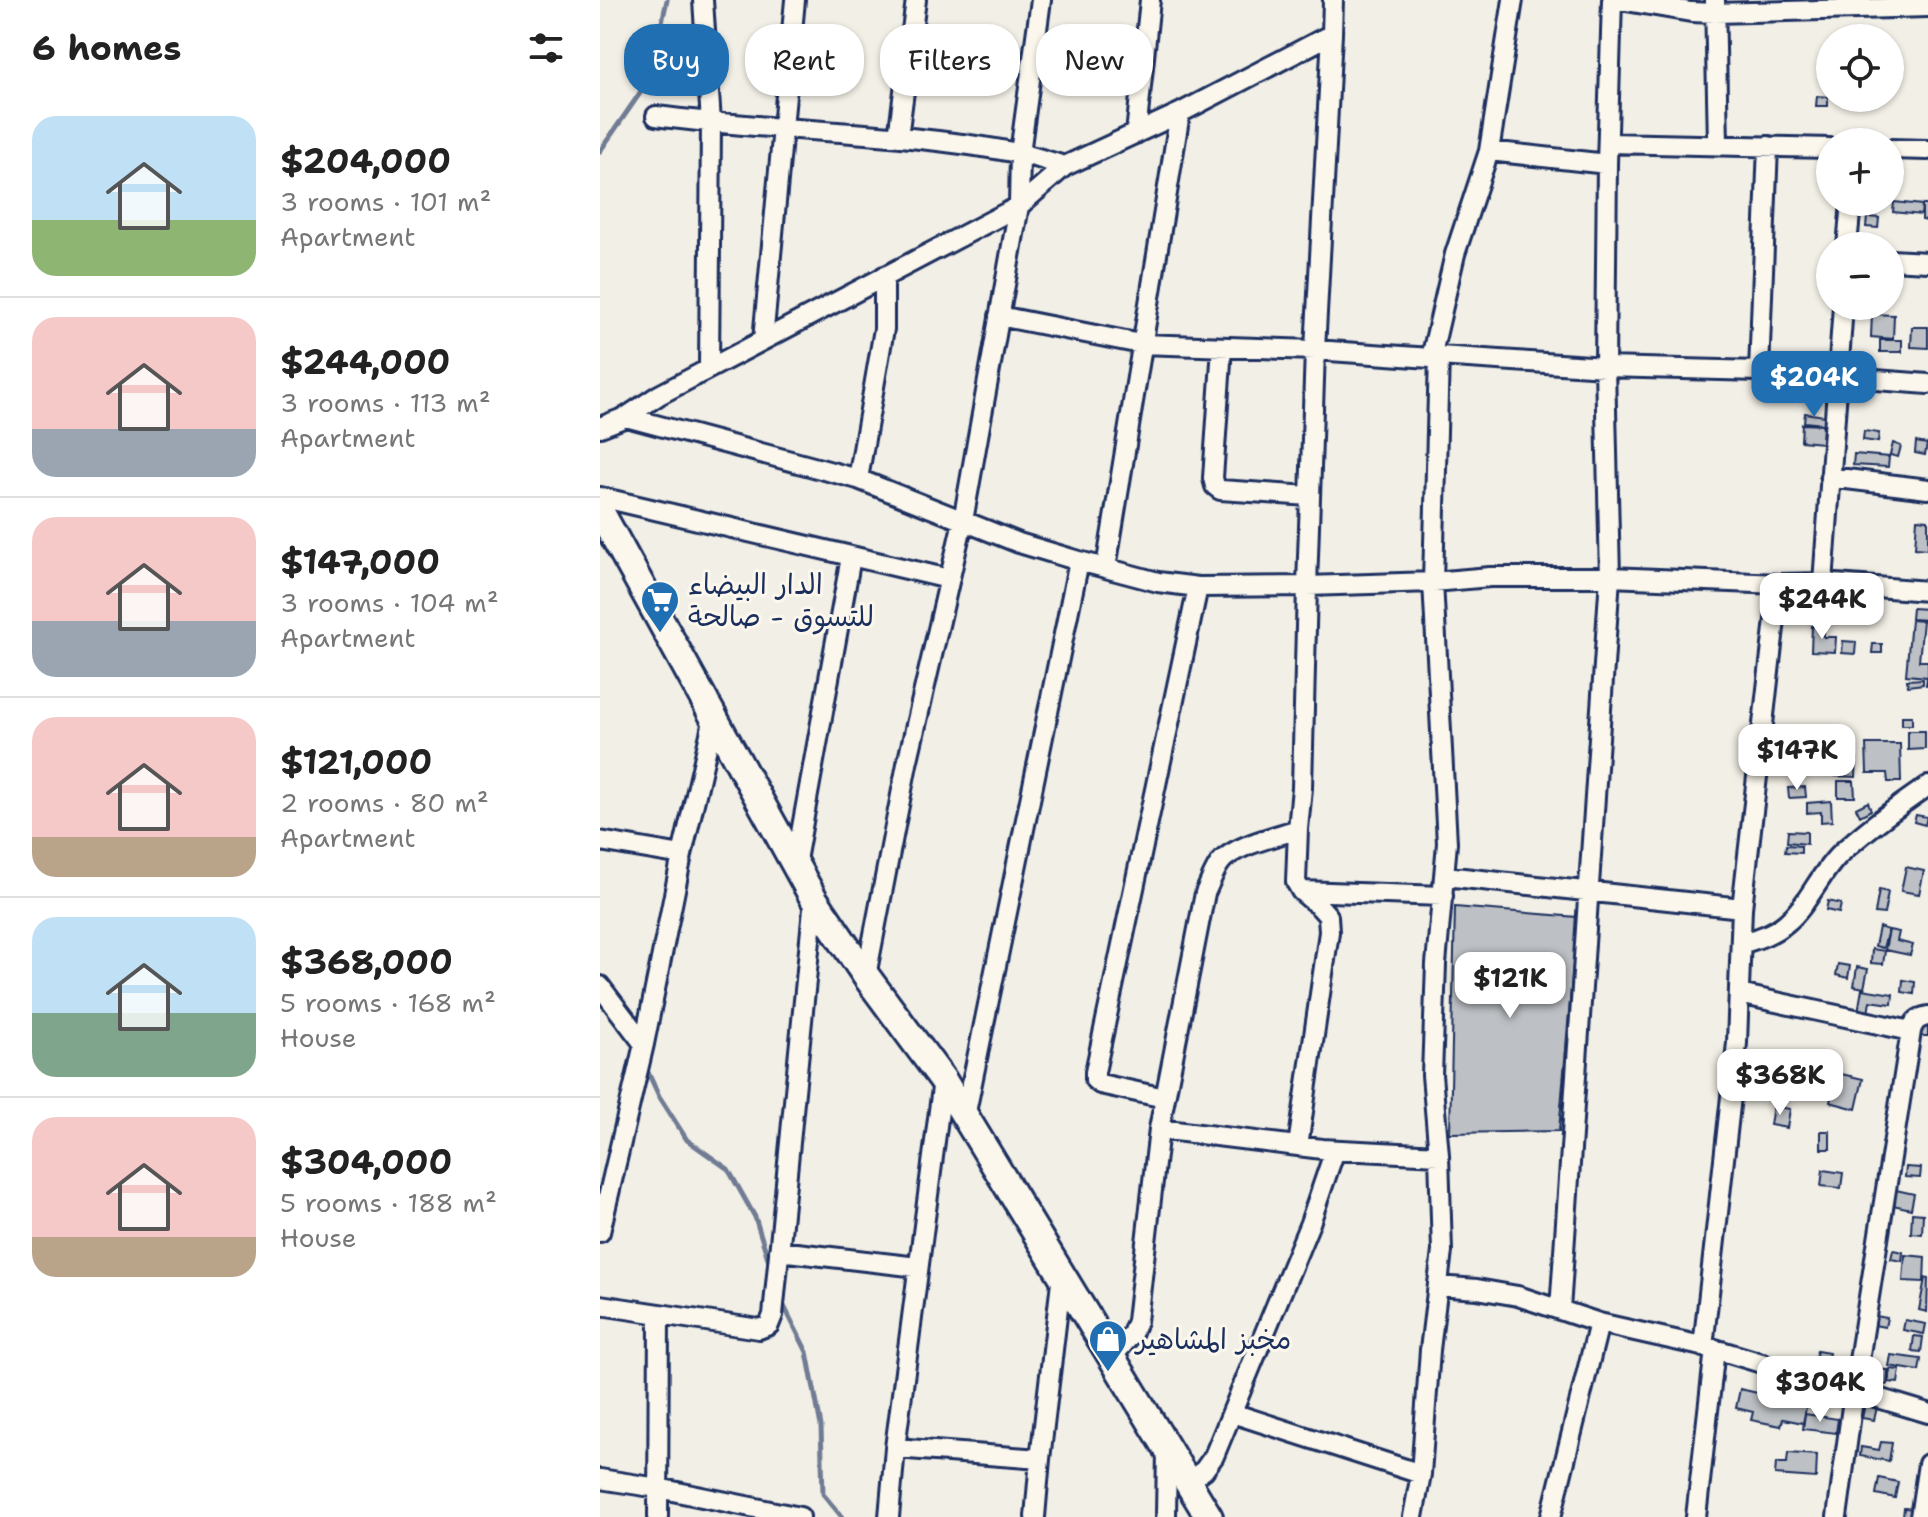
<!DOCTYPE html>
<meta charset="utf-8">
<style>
body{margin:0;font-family:"Shantell Sans","Playpen Sans Arabic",sans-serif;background:#f6f6f6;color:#222;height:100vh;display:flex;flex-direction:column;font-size:30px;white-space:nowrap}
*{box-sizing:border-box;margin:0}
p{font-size:26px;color:#767676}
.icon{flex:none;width:44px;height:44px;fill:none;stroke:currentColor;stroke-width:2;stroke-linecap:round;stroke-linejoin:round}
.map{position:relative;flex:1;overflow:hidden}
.drawer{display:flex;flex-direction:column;background:#fff;width:600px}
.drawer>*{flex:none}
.banner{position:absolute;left:24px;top:24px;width:760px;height:72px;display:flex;gap:16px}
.tools{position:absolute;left:1216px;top:24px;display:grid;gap:16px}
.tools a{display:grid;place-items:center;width:88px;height:88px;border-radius:50%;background:#fff;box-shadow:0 2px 6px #0004;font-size:40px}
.price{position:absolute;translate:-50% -68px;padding:0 18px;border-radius:16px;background:#fff;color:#222;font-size:26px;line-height:52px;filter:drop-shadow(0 2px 4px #0008)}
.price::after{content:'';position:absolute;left:50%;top:48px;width:24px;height:18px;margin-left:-12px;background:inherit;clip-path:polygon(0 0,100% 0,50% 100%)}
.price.on{background:#1f6fb2;color:#fff}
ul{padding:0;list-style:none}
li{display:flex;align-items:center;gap:24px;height:200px;padding:0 32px}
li+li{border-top:2px solid #e0e0e0}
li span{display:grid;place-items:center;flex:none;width:224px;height:160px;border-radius:24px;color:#555}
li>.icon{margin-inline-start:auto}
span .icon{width:96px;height:96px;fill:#fffc;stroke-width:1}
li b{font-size:34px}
h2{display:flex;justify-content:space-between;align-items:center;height:96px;padding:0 32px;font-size:34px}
.chip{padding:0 28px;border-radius:32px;background:#fff;box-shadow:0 2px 6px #0004;font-size:28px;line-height:72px}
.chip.on{background:#1f6fb2;color:#fff}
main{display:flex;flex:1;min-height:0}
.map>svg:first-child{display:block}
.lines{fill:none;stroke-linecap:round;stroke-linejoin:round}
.stream{stroke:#707b93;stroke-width:5}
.building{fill:#bdc0c4;stroke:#1b2f5e;stroke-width:2}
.street-casing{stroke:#1b2f5e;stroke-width:24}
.secondary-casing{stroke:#1b2f5e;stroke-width:32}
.street{stroke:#fbf7ec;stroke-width:18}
.secondary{stroke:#fbf7ec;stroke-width:26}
.labels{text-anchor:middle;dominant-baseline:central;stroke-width:6;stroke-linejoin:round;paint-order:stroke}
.poi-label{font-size:28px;fill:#1b2f5e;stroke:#fbf7ec;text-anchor:start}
</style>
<main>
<section class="drawer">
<h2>6 homes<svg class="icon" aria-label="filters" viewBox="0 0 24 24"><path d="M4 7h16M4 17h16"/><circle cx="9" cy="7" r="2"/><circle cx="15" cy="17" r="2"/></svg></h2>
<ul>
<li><span style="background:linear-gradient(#bfe0f5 65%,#8fb573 0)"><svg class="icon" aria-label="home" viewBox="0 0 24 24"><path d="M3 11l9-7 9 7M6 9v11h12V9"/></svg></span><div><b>$204,000</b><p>3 rooms · 101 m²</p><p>Apartment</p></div></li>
<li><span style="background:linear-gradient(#f6c9c9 70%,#9aa5b1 0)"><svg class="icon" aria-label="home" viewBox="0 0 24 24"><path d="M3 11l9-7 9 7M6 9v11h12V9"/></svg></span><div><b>$244,000</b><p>3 rooms · 113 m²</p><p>Apartment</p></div></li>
<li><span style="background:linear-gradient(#f6c9c9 65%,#9aa5b1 0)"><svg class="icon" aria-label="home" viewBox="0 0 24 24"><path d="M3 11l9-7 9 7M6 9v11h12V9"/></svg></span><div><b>$147,000</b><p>3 rooms · 104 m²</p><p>Apartment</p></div></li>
<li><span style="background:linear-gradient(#f6c9c9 75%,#b9a48a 0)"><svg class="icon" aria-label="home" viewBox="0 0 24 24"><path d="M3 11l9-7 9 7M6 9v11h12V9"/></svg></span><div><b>$121,000</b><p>2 rooms · 80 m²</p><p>Apartment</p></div></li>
<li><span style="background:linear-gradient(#bfe0f5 60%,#7fa58c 0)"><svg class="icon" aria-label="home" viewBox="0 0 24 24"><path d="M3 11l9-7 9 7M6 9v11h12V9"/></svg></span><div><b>$368,000</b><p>5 rooms · 168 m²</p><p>House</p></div></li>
<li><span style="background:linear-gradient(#f6c9c9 75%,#b9a48a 0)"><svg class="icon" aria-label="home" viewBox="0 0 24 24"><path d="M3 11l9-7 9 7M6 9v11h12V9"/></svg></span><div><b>$304,000</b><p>5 rooms · 188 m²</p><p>House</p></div></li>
</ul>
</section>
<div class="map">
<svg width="1328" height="1517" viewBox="0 0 1328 1517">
<rect width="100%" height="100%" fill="#f2efe6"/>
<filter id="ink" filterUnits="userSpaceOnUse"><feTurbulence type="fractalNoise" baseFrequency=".0125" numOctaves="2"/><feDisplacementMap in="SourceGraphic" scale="16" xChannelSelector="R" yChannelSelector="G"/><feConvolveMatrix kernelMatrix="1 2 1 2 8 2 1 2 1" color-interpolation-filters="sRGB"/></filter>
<g filter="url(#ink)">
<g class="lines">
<path class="stream" d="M0,151L49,80L67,0
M46,1068L59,1096L87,1140L128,1169L155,1217L171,1268
M181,1300L207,1352L221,1426L223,1494L242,1517"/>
</g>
<path class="building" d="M1217,96L1228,97V106H1216Z
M1290,165H1294L1293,199H1290Z
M1294,202L1322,205L1321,215L1293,212Z
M1322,205H1328V221L1322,220Z
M1267,217L1279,218L1278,228L1266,227Z
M1272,314L1294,315L1293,339L1271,337Z
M1312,327H1328V348L1311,347Z
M1280,340H1302V352H1280Z
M1205,413L1225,416L1224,424L1204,422Z
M1202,424L1223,425L1222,443L1201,441Z
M1264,431L1279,433L1278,442L1263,440Z
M1316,442L1327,444L1325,455L1315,453Z
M1293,443L1301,446L1298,457L1290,455Z
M1254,454L1289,457L1288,467L1253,465Z
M1317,519L1328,520V549L1315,548Z
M1312,608L1328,609V620L1311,619Z
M1311,620L1323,621L1319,661H1328V685H1326L1327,677L1306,675Z
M1212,626L1224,627V637H1236L1235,652L1211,651Z
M1243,641L1256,642L1255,654L1242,653Z
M1273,644H1282V653H1272Z
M1323,679V684L1308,686L1307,680Z
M1302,716H1312V725H1302Z
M1308,731H1325V749L1308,750Z
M1266,744H1300L1301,782H1288L1287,773H1267Z
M1236,757L1257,758L1256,777L1235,776Z
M1238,781H1254L1255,797H1238Z
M1205,787L1206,797L1189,798L1188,788Z
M1231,801L1232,821L1221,822V812L1207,813V803Z
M1268,802L1271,810L1260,816L1256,808Z
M1316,815L1327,817L1325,825L1314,822Z
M1188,831L1207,832V844L1187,842Z
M1186,845L1201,846V853L1185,852Z
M1306,867L1324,871L1319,894L1301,891Z
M1279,890L1288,892L1284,914L1275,913Z
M1228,901L1241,904L1239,913L1226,910Z
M855,907L977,917L959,1131L850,1133Z
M1279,927L1288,930L1283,948L1275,946Z
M1289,930L1299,932L1297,941L1313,945L1310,955L1285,950Z
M1272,949L1285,951L1283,964L1271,963Z
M1238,964L1250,966L1248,978L1236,975Z
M1257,967L1268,969L1264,988L1254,986Z
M1303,980L1315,982L1314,994L1302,992Z
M1262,989L1293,994L1292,1004L1270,1001L1268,1014L1258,1012Z
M1320,1026L1328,1027V1036H1319Z
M1237,1073L1263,1079L1256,1109L1230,1102Z
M1173,1106L1190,1109L1187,1128L1170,1125Z
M1221,1131H1230V1149H1221Z
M1306,1167L1321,1168L1320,1178L1305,1177Z
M1223,1170L1243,1173L1241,1188L1221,1186Z
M1296,1190L1314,1194L1311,1209L1293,1205Z
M1312,1213L1323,1214L1322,1234L1311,1233Z
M1293,1250L1303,1252L1302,1261L1291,1259Z
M1305,1255L1325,1257L1324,1282L1303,1281Z
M1325,1278L1328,1279L1327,1312L1319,1310Z
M1276,1316L1287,1318L1285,1327L1274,1325Z
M1305,1320L1326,1324L1324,1334L1303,1330Z
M1314,1336L1323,1337L1321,1352L1312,1351Z
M1217,1351L1229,1353L1226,1364L1214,1361Z
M1291,1355L1321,1359L1319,1371L1289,1366Z
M1267,1369L1288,1370L1287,1385L1266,1384Z
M1290,1369L1300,1370L1298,1383L1289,1382Z
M1140,1389L1171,1396L1170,1400L1189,1404L1191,1395L1208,1398L1203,1423L1183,1419L1181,1426L1151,1420L1153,1412L1136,1408Z
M1265,1404L1277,1407L1274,1420L1262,1418Z
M1205,1414L1238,1419L1236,1433L1203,1429Z
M1281,1442L1292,1443L1289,1461L1260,1456L1261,1447L1279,1450Z
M1188,1453L1217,1455L1216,1478L1175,1475L1176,1463H1187Z
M1279,1478L1298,1482L1295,1498L1276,1494Z
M1304,1508L1316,1509L1315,1517L1303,1516Z"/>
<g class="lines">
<g class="street-casing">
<path id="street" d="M103,0L111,123L109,368
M1020,0L1091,12L1115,13L1328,7
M1115,0L1118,144
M56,116C176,132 298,130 418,153C434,156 450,162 465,166
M536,134L550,0
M298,137L316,0
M1008,143L1230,148
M1290,149L1328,150
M889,151L1007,164
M1247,246L1251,202
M1290,260L1328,262
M399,316L541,344L715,350L831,358L839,356L1005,367L1159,371L1328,384
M163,340L195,0
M622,347L613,478L615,486L620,490L710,496
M831,358L855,254L889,151L913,0
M1159,371L1168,146
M26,417L258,479L419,543L479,561L558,582L598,587L707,586L833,582L890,577H1010L1179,584L1223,583L1328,591
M0,427L26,417L59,395L419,206L465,166L580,113L732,34L733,0
M1230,477L1328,489
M258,479L284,329V276
M0,497L349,579
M506,568L580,113
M1223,583L1243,306
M0,841L82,855
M195,866L251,557
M845,876L1142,908
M701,891L843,896
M1141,944C1156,939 1173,934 1186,923C1208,905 1219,875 1239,855C1266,829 1297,807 1328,786
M266,976L307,764L363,521L419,206L420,153L441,0
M0,986L44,1044
M1139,994L1311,1031
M565,1098L500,1084L495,1080V1072L598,587
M365,1117L479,561
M559,1129L722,1149L839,1155
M698,1146L729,932L728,916L720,907L701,891L696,882L698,829L702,788L707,586L715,350L732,34
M0,1232L44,1044L82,855L114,717
M179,1251L318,1267
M838,1286L877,1289L918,1296L999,1323
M0,1305L159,1329L169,1325L173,1315L214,899
M960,1310L1010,577L1005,367L1007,164L1012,0
M1103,1347L1137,1043L1142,908L1179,584
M512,1357L532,1334L537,1321L559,1129L605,893C610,883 614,871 620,863C632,846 678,836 698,829
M632,1413L821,1474
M295,1448L440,1459
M0,1479L58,1488L200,1517
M588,1482L604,1470L614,1456L710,1223L735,1150
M58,1517L59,1315
M289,1517L295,1448L343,1080
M435,1517L440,1459L462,1274
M566,1517L567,1448
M813,1517L821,1474L830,1350L842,1251L839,1155L832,1075L836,964L847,843L833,582L839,356
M951,1517L999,1323L1115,1349L1328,1413
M1096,1517L1115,1349
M1237,1517L1254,1392L1311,1031C1314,1021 1318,1018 1328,1016
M1320,1517L1328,1464"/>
</g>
<g class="secondary-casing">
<path id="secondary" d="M0,511L214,899L266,976L343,1080L609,1517"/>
</g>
<use href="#street" class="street"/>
<use href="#secondary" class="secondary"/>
</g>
</g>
<defs>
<g id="supermarket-pin" transform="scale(2)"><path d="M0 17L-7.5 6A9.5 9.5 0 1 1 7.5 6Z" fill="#1f6fb2" stroke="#fbf7ec"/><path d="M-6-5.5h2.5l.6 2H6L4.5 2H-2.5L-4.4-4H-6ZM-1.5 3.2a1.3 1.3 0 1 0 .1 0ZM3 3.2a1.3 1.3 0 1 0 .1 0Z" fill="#fff"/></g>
<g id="shop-pin" transform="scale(2)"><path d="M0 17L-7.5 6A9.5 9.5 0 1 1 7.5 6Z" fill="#1f6fb2" stroke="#fbf7ec"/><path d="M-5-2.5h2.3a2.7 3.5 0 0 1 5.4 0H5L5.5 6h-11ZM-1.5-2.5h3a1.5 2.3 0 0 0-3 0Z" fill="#fff"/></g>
</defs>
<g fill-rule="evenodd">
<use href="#supermarket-pin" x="60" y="600"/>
<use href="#shop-pin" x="508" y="1339"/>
</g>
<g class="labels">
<g class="poi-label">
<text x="88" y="584">الدار البيضاء<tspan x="88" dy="32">للتسوق - صالحة</tspan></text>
<text x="536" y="1339">مخبز المشاهير</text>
</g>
</g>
</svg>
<div class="tools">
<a><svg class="icon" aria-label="locate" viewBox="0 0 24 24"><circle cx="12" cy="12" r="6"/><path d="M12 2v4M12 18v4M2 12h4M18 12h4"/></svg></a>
<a>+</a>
<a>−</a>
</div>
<b class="price on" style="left:1214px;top:419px">$204K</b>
<b class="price" style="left:1222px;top:641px">$244K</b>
<b class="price" style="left:1197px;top:792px">$147K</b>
<b class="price" style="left:910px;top:1020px">$121K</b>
<b class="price" style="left:1180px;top:1117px">$368K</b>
<b class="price" style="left:1220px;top:1424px">$304K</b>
<div class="banner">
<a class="chip on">Buy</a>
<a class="chip">Rent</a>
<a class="chip">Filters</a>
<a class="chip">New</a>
</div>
</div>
</main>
